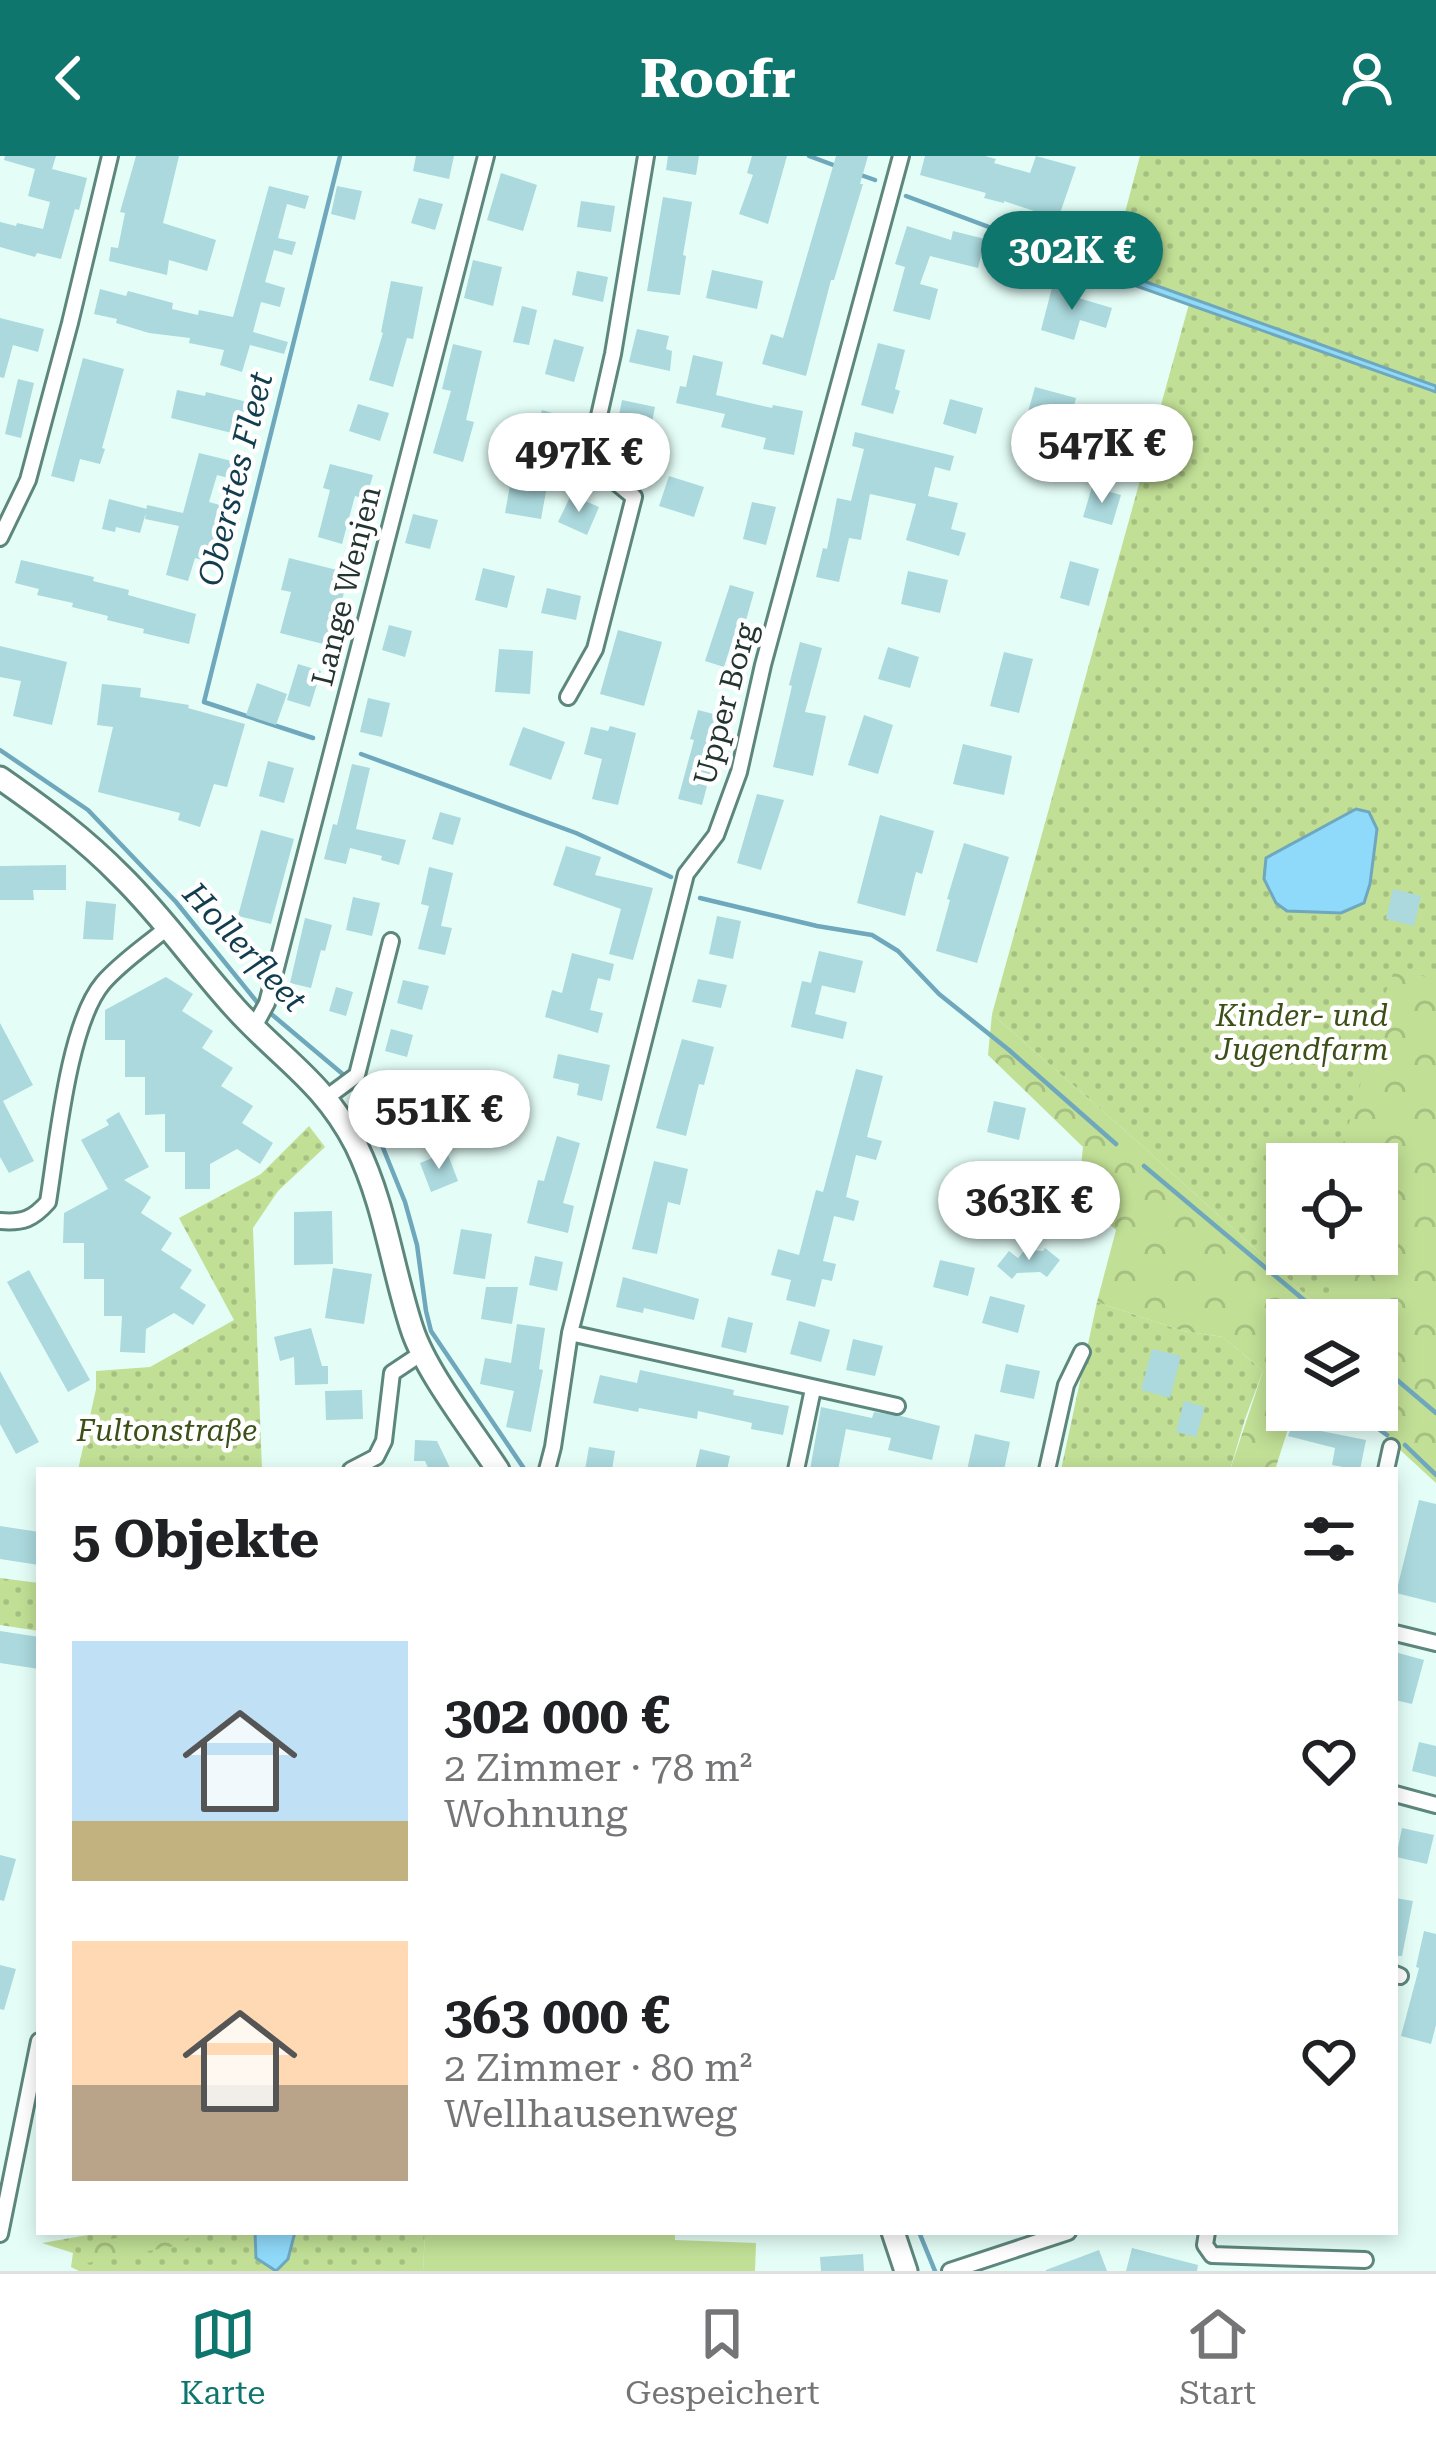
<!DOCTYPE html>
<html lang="de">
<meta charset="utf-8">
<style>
body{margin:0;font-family:"Roboto Serif",serif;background:#f6f6f6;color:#202124;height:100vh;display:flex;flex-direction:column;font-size:45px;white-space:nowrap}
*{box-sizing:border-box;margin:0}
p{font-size:39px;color:#757577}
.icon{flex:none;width:66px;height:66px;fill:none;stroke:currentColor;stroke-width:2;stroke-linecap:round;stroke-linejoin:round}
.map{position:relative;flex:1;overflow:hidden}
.details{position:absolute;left:36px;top:1311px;width:1362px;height:768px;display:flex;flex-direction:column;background:#fff;border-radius:0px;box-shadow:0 6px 18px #0003}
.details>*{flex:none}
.fabs{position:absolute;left:1266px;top:987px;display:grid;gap:24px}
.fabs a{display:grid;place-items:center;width:132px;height:132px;border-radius:0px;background:#fff;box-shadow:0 6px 18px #0003;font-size:60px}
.price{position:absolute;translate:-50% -102px;padding:0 27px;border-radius:42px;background:#fff;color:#222;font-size:39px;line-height:78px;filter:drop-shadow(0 3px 6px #0008)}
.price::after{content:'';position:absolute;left:50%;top:72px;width:36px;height:27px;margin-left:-18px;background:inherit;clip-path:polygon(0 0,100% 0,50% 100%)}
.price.current{background:#0f766e;color:#fff}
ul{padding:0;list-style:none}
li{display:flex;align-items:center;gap:36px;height:300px;padding:0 36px}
li span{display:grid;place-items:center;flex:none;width:336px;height:240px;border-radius:0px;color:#555}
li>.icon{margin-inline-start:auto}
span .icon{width:144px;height:144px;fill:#fffc;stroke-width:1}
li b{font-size:51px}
h2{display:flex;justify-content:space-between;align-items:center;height:144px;padding:0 36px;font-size:51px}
header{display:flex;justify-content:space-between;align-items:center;height:156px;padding:0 36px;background:#0f766e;color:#fff;font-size:54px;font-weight:700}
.menu{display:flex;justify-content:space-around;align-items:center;height:168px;border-top:3px solid #e0e0e0;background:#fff;font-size:33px;color:#757577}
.menu a{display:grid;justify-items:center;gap:6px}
.menu .current{color:#0f766e}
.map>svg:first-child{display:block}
.green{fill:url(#green-dots);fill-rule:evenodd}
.forest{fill:url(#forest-crowns)}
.pitch{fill:#c1df95}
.water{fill:#8fd9fa;stroke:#6fa8bd;stroke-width:3}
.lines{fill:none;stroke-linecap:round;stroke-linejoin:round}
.stream{stroke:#6fa8bd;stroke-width:4.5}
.building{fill:#abd9dd}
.street-casing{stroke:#5d867c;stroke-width:20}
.secondary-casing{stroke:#5d867c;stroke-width:27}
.street{stroke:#fff;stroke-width:14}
.secondary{stroke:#fff;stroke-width:21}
.labels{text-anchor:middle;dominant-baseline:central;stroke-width:9;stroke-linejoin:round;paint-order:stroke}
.street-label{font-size:30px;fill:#233530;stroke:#fff}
.park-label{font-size:30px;font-style:italic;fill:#3b4f17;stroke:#fff}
.water-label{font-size:33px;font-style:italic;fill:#113d4e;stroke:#fff}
</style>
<header><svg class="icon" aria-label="back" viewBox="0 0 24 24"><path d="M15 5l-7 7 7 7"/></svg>Roofr<svg class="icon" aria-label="person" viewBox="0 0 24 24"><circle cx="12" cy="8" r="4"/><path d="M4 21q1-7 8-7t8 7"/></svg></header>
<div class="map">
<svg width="1436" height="2115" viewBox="0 0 1436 2115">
<defs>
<pattern id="green-dots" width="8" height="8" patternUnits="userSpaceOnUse" patternTransform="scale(3)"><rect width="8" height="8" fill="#c1df95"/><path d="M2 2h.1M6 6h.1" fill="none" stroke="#a6c081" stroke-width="1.8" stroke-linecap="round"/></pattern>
<pattern id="forest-crowns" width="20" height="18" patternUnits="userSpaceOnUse" patternTransform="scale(3)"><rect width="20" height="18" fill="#c1df95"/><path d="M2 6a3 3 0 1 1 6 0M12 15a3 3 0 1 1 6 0" fill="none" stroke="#a6c081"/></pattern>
</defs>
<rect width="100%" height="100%" fill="#e4fef7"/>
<path class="green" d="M1140,0H1436V230L1110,113Z
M1189,148L1436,236V1253L1377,1164H1333L1139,987L992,858ZM1287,1008H1377V1098H1287Z
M309,970L325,991L278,1035L253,1072L262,1314H78L96,1233V1215L150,1211L234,1164L179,1062L261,1018Z
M1097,1146L1183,1175L1223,1181L1263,1215L1245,1263L1230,1314H1061Z
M0,1422L39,1427V1475L0,1469Z
M105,2076H425L423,2115H79L71,2111L73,2097L42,2087Z"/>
<path class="forest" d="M1396,810L1436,825V1327L1386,1281L1348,1254H1377V1164H1287V1254H1294L1275,1314H1230L1263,1215L1223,1181L1183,1175L1097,1146L1116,1074L1101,1061L1081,1010L1083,991L988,899L992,858L1139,987L1333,1164L1345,1132L1315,1110L1317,1098H1377V1008H1337L1363,920L1379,854Z
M139,2076H198L174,2090L87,2107L81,2091Z"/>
<path class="pitch" d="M425,2076H675V2084L756,2087L755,2115H423Z"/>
<path class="water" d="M1110,113L1436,230V236L1108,120Z
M1356,653L1369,656L1377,673L1370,728L1364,747L1341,757L1287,755L1276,747L1264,723L1266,702Z
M255,2076H295L288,2103L276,2115L256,2102Z"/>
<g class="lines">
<path class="stream" d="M809,0L836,10
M858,18L875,24
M906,40L1115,118
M313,582L204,546L340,0
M0,594L88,654L176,746L257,846L345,920L360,942L379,982L405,1046L417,1089L426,1155L431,1175L525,1314
M361,598L576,677L671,721
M700,742L817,770L872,779L898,795L939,838L1009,894L1116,988
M1144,1010L1310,1149
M1316,1155L1325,1164
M1377,1207L1436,1257
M1352,1254L1387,1279
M1405,1289L1436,1319
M919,2076L935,2115"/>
</g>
<path class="building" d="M5,0H56L52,13L87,22L79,54L75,53L61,103L37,97L35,101L0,91V66L16,70L17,67L43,73L50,46L28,40L35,13L4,4Z
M136,0H179L163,67L216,84L207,115L169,104L167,119L109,105L111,91L118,92L125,57L120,56Z
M416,0H454L449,23L413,15Z
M668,0H699L696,19L666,14Z
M752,0H787L768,68L739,58L753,19L747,17Z
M836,0H868L860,28H863L834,124H831L806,220L762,208L771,178L783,182Z
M925,0H985L996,3L994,7L1030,17L1036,0L1076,11L1058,63L1004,45V47L984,42L986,37L920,19Z
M501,17L537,29L523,75L487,64Z
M269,30L309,40L305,53L287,48L278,82L296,86L292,99L274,94L265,126L285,132L280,151L261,146L253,176L288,186L284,198L250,189L242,216L220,209L224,194L189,187L190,182L149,177L116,167L117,163L94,158L100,133L126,140L128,135L173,147L172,153L198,159L199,154L233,161Z
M337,30L362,35L355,64L331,58Z
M663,41L692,46L683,99L686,100L680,139L647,135Z
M419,42L443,48L435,74L411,67Z
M581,45L615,50L611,76L577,71Z
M907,70L951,84L953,75L985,83L978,112L930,100L920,128L938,133L930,164L893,155L905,111L895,108Z
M473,104L502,111L493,150L464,142Z
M712,114L763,125L757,153L706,142Z
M577,115L608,121L603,146L572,139Z
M391,125L423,131L413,183L407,182L393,231L369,224L383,177L381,176Z
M1053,128L1077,135L1075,141L1112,152L1106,172L1080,164L1074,184L1041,174Z
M522,150L537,154L529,189L513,186Z
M0,162L44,173L38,196L13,189L4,222L0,221Z
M637,173L669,180L666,193L672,195L670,215L629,206Z
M554,183L584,191L574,226L545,218Z
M878,187L905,194L895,233L900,235L893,258L861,249Z
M453,188L482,195L466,264L474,266L463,306L433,297L451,235L442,233Z
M693,199L723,206L716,239L772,252L773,249L803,255L794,299L763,293L766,282L721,271L725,258L676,247L680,230L686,231Z
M83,202L124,213L102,292L105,293L100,308L80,303L74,326L51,320Z
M18,223L34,227L21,282L5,278Z
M1035,231L1076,242L1065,285L1023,274Z
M177,234L205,240L206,236L252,247L244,280L171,262Z
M950,243L983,252L976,278L943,268Z
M622,244L655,251L650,277L617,269Z
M358,248L389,257L380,285L349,275Z
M542,254L573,263L567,285L535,276Z
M1102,260L1148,271L1139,306L1093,295Z
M855,276L954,300L950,315L935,311L928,340L958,347L951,373L966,377L959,400L906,384L916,348L870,338L861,384L849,382L839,426L816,421L823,392L827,393L837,342L851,345L864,293L852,290Z
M199,297L240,307L236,324L217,319L209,346L227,351L215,407L195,402L188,425L166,419L179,370L145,363L147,349L183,357Z
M330,308L373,319L366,343L355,340L342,388L318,381L330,334L323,332Z
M669,320L704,331L694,361L659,350Z
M511,324L547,330L541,363L505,357Z
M1092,331L1121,339L1112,369L1083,361Z
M571,339L599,351L587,379L558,366Z
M109,343L147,353L140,377L116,371L115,376L102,373Z
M752,346L776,351L766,389L743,383Z
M413,358L438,364L430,393L405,387Z
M289,402L349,417L341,448L337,447L327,489L280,477L291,436L281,434Z
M21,404L94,421L93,425L129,434L128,439L196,458L189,488L143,477L144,473L107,464L108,460L72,451L73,447L37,439L39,433L15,427Z
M1070,405L1099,413L1089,450L1060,442Z
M483,412L515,420L507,452L475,444Z
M908,415L948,424L940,457L901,448Z
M730,429L754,436L743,475L736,473L724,511L705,505Z
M547,432L581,440L576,464L541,457Z
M389,469L412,475L405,501L382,494Z
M618,474L662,486L644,550L600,538Z
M800,486L822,492L805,556L826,560L813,620L773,611L792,530L789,529Z
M0,490L67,506L52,569L13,560L21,525L0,521Z
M888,491L919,501L910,532L878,523Z
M499,493L533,495L530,538L495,536Z
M1004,496L1033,503L1019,557L990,550Z
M298,508L321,515L310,551L287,544Z
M257,527L287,538L276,569L246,559Z
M102,528L141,532L140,541L189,549L188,552L245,568L227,631L214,628L200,671L178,664L180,657L98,636L113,571L97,569Z
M368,542L390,547L382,581L360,576Z
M698,554L725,561L702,649L678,643L694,584L690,583Z
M864,559L893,569L878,618L848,609Z
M610,570L636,577L618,649L592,643L602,603L584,598L591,571L608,575Z
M523,571L565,586L551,624L509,609Z
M963,588L1012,600L1004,639L953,628Z
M268,605L294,612L284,647L259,640Z
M352,608L370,612L356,673L406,684L399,709L381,704L382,700L350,692L346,708L324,703L333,668L337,669Z
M757,638L784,644L761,714L737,707Z
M440,656L461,662L453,689L432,683Z
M880,659L934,675L922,718L916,716L905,760L857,747Z
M261,674L294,683L271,768L238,760Z
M964,687L1009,701L977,807L936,795L950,744L947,743Z
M566,690L601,701L595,719L653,732L633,804L609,798L621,753L553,729Z
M66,709V734H33L34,744H0V710Z
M429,711L453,717L441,770L452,772L445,799L418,793L429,750L421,748Z
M1393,733L1421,740L1414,770L1386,763Z
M353,741L380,747L372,780L346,774Z
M86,745L116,748L113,784L83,783Z
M717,760L741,765L733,803L709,798Z
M305,762L332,769L325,795L321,794L311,832L290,827Z
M819,795L863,805L855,837L811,827Z
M572,797L614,808L610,825L598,822L590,854L603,857L598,877L545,861L552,834L562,837Z
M166,821L193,838L182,855L213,875L202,892L233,912L221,930L253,950L242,967L273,987L260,1008L237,993L210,1008V1033H185V996H165V958L145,959V921H125V884H105V854Z
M698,823L727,829L721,852L692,846Z
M403,824L429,830L422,854L397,847Z
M802,825L822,829L815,858L847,866L843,883L791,871Z
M336,831L353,836L346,860L329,855Z
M0,867L33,929L3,945L34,1005L9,1017L0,1001Z
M391,873L413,879L407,901L385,895Z
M682,883L714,891L704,929L699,928L686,980L656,972Z
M558,898L610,909L602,945L577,939L579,928L553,922Z
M856,913L883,920L867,981L882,985L876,1004L856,999L846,1041L859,1045L854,1065L834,1060L823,1105L836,1108L832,1125L822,1123L815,1151L786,1144L791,1124L771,1119L778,1093L799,1099L816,1034L823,1036Z
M416,921L428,945L402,957L391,933Z
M994,945L1026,952L1019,984L987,976Z
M119,956L149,1011L124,1024L151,1041L141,1057L172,1077L161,1094L192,1114L180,1132L206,1149L193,1169L174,1157L146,1173L145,1197L120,1196L122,1160H104V1123H84V1087H63L64,1057L108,1033L81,984L109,969L106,964Z
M557,980L580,987L563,1047L574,1050L568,1077L527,1067L538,1024L544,1025Z
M447,996L458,1025L431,1036L420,1007Z
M654,1005L688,1013L680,1049L668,1046L657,1098L632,1093Z
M972,1005L1017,1017L1019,1009L1050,1016L1043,1046L994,1034L993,1038L965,1030Z
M332,1055L333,1108L294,1109V1056Z
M461,1073L492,1078L485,1123L453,1118Z
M1045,1092L1060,1104L1047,1121L1040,1116L1017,1117L1012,1123L997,1110L1009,1095L1018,1102L1025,1094L1043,1095Z
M535,1100L563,1106L557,1135L529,1129Z
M940,1104L975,1112L968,1140L933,1131Z
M333,1112L372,1118L364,1168L325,1162Z
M29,1114L90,1224L68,1236L7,1126Z
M623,1121L699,1143L694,1164L644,1152L643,1157L616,1151Z
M486,1131H518L512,1168L481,1163Z
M990,1140L1025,1149L1018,1177L982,1167Z
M728,1161L753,1167L746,1197L721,1191Z
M799,1165L830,1174L821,1206L790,1198Z
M517,1168L545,1172L539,1213L543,1214L531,1276L506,1271L514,1235L480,1228L485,1202L511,1207Z
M311,1172L322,1210H328V1228L295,1229L294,1201L280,1205L274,1181Z
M853,1183L883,1190L875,1220L846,1214Z
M1152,1193L1181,1200L1170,1242L1141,1234Z
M1006,1208L1040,1215L1034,1243L1000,1236Z
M640,1214L734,1234L733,1239L789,1250L783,1279L751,1273L752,1267L698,1255L697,1263L639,1252L638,1256L593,1247L600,1219L637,1227Z
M0,1215L39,1286L16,1298L0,1268Z
M362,1234L363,1263L326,1264L325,1235Z
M1184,1245L1205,1251L1196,1281L1176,1276Z
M821,1251L872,1262L874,1256L901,1260L940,1270L932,1304L888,1294L891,1282L846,1273L838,1314H810Z
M1298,1254H1322L1316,1274L1366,1284L1360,1314L1332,1309L1335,1292L1288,1280Z
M975,1278L1010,1286L1004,1314H967Z
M415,1284L437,1285L451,1314H429L425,1305H414Z
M589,1291L615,1295L612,1314H585Z
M700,1293L730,1300L727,1314H695Z
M1419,1344L1436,1348V1447L1396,1437Z
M0,1370L39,1376V1409L0,1403Z
M0,1475L39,1481V1513L0,1507Z
M1395,1496L1424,1504L1412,1548L1395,1544Z
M1419,1586L1436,1590V1621L1412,1615Z
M1402,1672L1434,1679L1427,1708L1396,1701Z
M0,1699L16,1703L4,1745L0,1744Z
M1395,1742L1413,1745L1402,1800H1395Z
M1424,1775L1436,1778V1869L1431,1888L1401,1880L1419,1812L1416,1811Z
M0,1809L16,1813L4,1854L0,1853Z
M1132,2092L1198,2109L1197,2115H1126Z
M1099,2094L1107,2115H1046V2114Z
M863,2098L864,2115H821L820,2101Z"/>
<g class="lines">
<g class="street-casing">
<path id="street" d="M0,382L28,324L70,167L110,0
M568,541L595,493L634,341L589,304L613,198L646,0
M254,871L267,847L486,0
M326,942L357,919L391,785
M0,1065C23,1067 33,1063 48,1046C57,991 68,868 103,827C121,806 147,789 168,771
M570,1177L897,1250
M351,1314L376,1301L384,1285L392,1217L422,1197
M547,1314L553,1291L570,1177L686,718L716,679L739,616L763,509L901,0
M796,1314L813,1233
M1047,1314L1066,1229L1082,1196
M1386,1314L1391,1291
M1395,1477L1436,1487
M1395,1638L1436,1649
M1395,1818L1400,1820
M1207,2076L1205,2089L1212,2099L1365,2104
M0,2078L39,1885
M950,2115L1068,2076"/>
</g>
<g class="secondary-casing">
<path id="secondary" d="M0,622C43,652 84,682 121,720C163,761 196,809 235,852C280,902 323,925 356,989C385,1048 392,1112 412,1173C426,1216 472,1274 498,1314
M893,2076L906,2115"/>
</g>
<use href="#street" class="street"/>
<use href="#secondary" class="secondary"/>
</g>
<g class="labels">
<g class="street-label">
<text transform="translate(346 430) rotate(-76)">Lange Wenjen</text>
<text transform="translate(725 548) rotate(-75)">Upper Borg</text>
</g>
<g class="park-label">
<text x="1302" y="859">Kinder- und<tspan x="1302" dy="34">Jugendfarm</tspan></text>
<text x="167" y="1274">Fultonstraße</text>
</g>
<g class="water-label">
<text transform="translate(235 323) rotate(-76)">Oberstes Fleet</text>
<text transform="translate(245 791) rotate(47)">Hollerfleet</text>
</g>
</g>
</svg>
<div class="fabs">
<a><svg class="icon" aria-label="locate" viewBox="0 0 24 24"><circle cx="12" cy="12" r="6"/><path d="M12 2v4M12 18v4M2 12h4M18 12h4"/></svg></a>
<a><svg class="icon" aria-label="layers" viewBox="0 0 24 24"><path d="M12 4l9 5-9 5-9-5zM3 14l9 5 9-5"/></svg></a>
</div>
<b class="price current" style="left:1072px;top:157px">302K €</b>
<b class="price" style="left:1102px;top:350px">547K €</b>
<b class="price" style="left:579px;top:359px">497K €</b>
<b class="price" style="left:439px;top:1016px">551K €</b>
<b class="price" style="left:1029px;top:1107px">363K €</b>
<section class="details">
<h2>5 Objekte<svg class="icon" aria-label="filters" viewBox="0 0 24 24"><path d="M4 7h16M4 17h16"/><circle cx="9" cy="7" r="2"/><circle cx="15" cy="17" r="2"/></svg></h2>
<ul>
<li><span style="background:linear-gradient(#bfe0f5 75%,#c2b280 0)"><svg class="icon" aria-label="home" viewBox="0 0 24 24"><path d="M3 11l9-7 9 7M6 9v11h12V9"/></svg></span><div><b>302 000 €</b><p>2 Zimmer · 78 m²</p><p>Wohnung</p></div><svg class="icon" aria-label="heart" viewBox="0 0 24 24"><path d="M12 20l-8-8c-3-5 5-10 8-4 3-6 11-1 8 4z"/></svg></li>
<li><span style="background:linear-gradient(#ffd9b3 60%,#b9a48a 0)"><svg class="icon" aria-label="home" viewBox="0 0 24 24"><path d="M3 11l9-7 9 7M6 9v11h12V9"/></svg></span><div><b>363 000 €</b><p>2 Zimmer · 80 m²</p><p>Wellhausenweg</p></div><svg class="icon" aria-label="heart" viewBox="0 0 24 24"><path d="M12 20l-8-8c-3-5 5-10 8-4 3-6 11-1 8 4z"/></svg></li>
</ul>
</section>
</div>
<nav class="menu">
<a class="current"><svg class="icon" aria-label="map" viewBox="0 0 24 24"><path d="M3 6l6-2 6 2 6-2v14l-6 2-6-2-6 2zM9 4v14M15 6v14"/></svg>Karte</a>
<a><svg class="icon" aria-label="saved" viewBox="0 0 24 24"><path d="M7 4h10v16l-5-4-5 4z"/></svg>Gespeichert</a>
<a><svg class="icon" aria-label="home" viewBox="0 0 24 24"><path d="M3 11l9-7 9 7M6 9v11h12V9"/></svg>Start</a>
</nav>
